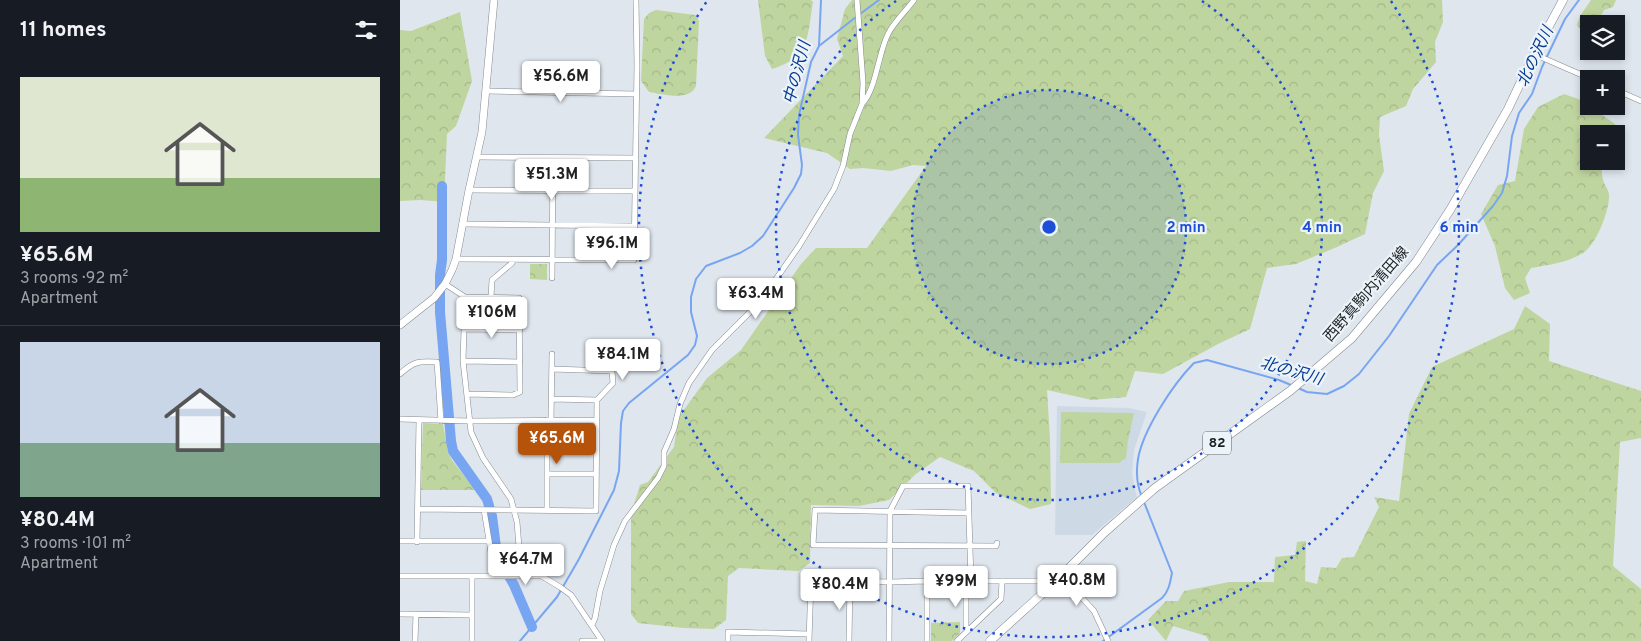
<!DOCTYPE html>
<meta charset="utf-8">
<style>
body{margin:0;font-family:Overpass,"Noto Sans JP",sans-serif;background:#242831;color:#f1f3f6;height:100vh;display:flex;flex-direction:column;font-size:19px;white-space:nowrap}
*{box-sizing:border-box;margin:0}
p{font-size:16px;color:#9ea1a6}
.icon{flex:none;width:28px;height:28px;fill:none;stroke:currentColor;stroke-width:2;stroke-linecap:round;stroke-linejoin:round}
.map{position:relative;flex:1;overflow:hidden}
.drawer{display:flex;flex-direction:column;background:#171b24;width:400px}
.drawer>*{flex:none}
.fabs{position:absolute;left:1180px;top:15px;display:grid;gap:10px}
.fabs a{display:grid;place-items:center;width:45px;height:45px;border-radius:0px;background:#171b24;box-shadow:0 2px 8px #0003;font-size:25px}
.price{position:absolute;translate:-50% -42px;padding:0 11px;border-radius:5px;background:#fff;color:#222;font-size:16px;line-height:32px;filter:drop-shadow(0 1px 2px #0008)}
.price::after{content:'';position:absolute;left:50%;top:30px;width:15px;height:11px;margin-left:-8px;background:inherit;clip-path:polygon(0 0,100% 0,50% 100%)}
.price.on{background:#b45309;color:#fff}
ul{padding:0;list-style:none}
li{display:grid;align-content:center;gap:10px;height:265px;padding:0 20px}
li+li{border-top:1px solid #363941}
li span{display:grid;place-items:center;height:155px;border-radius:0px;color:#555}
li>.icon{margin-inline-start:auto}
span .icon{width:90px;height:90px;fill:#fffc;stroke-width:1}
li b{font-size:21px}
h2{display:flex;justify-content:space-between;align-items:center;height:60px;padding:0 20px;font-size:21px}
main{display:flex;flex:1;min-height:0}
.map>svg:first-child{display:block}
.built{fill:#cddae6}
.forest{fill:url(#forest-crowns)}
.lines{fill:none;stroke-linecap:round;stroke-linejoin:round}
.stream{stroke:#78a5f1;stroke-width:2}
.river{stroke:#78a5f1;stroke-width:10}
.street-casing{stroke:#848a90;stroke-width:6}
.secondary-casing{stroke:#848a90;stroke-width:8}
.primary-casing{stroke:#848a90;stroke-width:9}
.street{stroke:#fff;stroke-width:5}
.secondary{stroke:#fff;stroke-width:7}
.primary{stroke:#fff;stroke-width:8}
.ring{fill:none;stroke:#1d4ed8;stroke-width:2.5;stroke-dasharray:2.5 5}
.labels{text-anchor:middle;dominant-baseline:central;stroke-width:4.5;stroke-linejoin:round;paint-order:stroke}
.shield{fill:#ecf4fa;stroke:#5c6064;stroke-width:1}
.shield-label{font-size:14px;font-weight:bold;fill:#1e2123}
.street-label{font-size:15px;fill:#1e2123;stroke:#ecf4fa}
.water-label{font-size:16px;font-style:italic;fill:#073b92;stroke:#ecf4fa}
.centre{fill:#1d4ed8;stroke:#ecf4fa;stroke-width:2.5}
.ring-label{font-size:15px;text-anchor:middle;font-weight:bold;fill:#1d4ed8;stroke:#ecf4fa;stroke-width:4.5;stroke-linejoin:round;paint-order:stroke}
</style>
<main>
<section class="drawer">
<h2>11 homes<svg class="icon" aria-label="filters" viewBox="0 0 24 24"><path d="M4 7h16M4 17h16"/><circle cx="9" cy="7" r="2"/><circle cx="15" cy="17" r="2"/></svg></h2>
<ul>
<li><span style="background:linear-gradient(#dfe7d0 65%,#8fb573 0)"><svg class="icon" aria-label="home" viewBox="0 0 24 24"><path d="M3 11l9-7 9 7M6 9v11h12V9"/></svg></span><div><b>¥65.6M</b><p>3 rooms · 92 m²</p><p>Apartment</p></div></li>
<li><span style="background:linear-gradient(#c9d6e8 65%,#7fa58c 0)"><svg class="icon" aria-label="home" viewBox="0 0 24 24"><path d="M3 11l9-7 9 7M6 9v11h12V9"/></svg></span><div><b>¥80.4M</b><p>3 rooms · 101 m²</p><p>Apartment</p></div></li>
</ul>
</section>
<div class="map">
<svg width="1241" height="641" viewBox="0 0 1241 641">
<defs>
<pattern id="forest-crowns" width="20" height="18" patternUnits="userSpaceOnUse" patternTransform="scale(1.25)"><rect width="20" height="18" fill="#bfd59f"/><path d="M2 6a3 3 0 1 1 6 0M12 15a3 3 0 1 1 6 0" fill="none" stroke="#a4b789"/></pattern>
</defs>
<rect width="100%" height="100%" fill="#dfe6ed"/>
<path class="built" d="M657,406L729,408L747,412L734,450L732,473L734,485L737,497L692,535H655Z"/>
<path class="forest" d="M358,0H411L413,2C407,36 411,57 372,69L365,56Z
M452,0H1042L1043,22L1035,42L1036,62L1013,89L1006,106L980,117L979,135L984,171L973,193L965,234L937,247L896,264L867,268L850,329L818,344L763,374L735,371L726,397L692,400L647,390L650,439L651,504L630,509L596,493L574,471L540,457L516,474L489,500L459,506L411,505L410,563L398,571L339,568L328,576L326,620L314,629L284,628L238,623L231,614V514L240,485L248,482L274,447L278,418L307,378L341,350L401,264L416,248H467L526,166L513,165L491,171L463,168L450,169L427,153L364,138L443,56L437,39L445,9Z
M1191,0H1216L1213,7L1204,10L1196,24H1189V35L1183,33L1177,25L1180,16Z
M256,10L295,15L299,21L296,86C289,102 263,94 249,92L241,81L244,19L249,13Z
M60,12L72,81L56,126L47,134L44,202L21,200L0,201V30L11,31Z
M1164,94L1181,100L1215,124L1216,134H1189V161H1199C1203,168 1201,172 1203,180C1204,184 1208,189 1209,194C1210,210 1196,245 1183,253C1167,263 1148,265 1131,268L1125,278L1130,293L1114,300L1105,288L1095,246L1081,214L1098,185L1115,181L1124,129L1138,107Z
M130,264H147V280L130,279Z
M1125,306L1150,324L1149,361L1241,391V438L1220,442L1213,566L1241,589V641H809L806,636L773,626L766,641L748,620L766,601H778L784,591L829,582H874L875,557L895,555L897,542L906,541L905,581L917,584L921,567L936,568L942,558L954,557L979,507L974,497L999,501L1009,414L1032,367L1114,329Z
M661,412L734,413L728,441L726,458L719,463H660Z
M23,423L43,424L48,452L52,460L75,490H21Z
M560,622V633L552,641H531V623Z"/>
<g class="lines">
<path class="stream" d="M460,14L479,0
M419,46L456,17
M898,388L907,392L927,394L944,386L959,374L989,336L1037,265L1058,245L1093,206L1102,193L1107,176L1112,136L1119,113L1132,94L1142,67L1165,19L1179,0
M742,497C737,486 736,472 738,459C743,430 773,384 794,363L807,360L879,380L891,385
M120,641L157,597L179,559L214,490L219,471L221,423L223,411L229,403L288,355L295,345L297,336L291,312V297L296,279L306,266L340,253L352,246L363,236L394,188L401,174L402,165L398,135L399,115L411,62L419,46L421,0
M703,641L762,598C769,591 770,583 772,573L744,502"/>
<path class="river" d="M42,186V260L40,275V312L51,441L53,451L87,499L92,516L97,555L114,585L132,627"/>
<g class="street-casing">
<path id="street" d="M1134,54L1191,79
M1216,90L1241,101
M87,91L236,94
M462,104C476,90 478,54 488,34C494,22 506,11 514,0
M76,157L235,158
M69,190L235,191
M62,224L235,226
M56,259L234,260L237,65L236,0
M152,278L153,158
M45,284L65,297L63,361L71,432L83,458L111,499L117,522L119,547L122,556L135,572L160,587L171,595L202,641
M65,297L119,298L120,392L113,395L67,394
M91,297L92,280L112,263L113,260
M64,329L120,330
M63,361L120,362
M0,374C14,361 19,361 37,362L41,421
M151,399L197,400L213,383L212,371L152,369
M0,419L69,421L197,420
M151,420L152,354
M147,474H196
M18,509L196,511L197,400
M84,510L92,558L99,576
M147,510V420
M569,513L415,510L413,545L596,546L597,543
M0,541H89
M17,542L19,420
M0,576H140
M566,581V626L568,630
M0,614L72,615
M192,625L195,618L200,591L214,545L225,521L258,478L264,466V452L274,429L280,404L289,383L312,350L354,308L374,282L399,246L434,189L443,166L450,134L462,104L463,83L457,0
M15,641L16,614
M72,641V576
M182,641H202
M328,641V632L409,634
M409,641L411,580L490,582L527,581H642L666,588L682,598L694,611L708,641
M449,641L450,582
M489,641L490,511L503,486H568L571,580
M527,641V581
M557,641L601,599L602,581"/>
</g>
<g class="secondary-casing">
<path id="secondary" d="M0,325L34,298L45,284L52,270L56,259L69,190L82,132L94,0"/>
</g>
<g class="primary-casing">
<path id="primary" d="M590,641L653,584L705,532L755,488L890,391L952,338L1016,262L1050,210L1108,109L1136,50L1163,0"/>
</g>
<use href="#street" class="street"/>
<use href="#secondary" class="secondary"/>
<use href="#primary" class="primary"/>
</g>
<circle cx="649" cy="227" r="137" fill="#1d4ed8" fill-opacity=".12"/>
<g class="ring">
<circle cx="649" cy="227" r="137"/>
<path d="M802 1A273 273 0 1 1 496 1"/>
<path d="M991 1A410 410 0 1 1 307 1"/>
</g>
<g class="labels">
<rect class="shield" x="803" y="431.5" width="28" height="23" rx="4"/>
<g class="shield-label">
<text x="817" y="443">82</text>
</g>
<g class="street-label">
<text transform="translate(967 295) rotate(-49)">西野真駒内清田線</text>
</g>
<g class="water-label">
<text transform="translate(1136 57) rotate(-65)">北の沢川</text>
<text transform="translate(398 73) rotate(-75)">中の沢川</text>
<text transform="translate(891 372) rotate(16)">北の沢川</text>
</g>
</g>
<circle cx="649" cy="227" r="8" class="centre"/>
<g class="ring-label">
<text x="786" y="232">2 min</text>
<text x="922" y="232">4 min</text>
<text x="1059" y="232">6 min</text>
</g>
</svg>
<div class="fabs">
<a><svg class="icon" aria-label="layers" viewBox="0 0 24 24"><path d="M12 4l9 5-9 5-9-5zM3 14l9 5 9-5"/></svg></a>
<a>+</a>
<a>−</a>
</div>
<b class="price" style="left:161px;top:103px">¥56.6M</b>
<b class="price" style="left:152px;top:201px">¥51.3M</b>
<b class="price" style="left:212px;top:270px">¥96.1M</b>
<b class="price" style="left:356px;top:320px">¥63.4M</b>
<b class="price" style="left:92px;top:339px">¥106M</b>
<b class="price" style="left:223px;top:381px">¥84.1M</b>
<b class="price on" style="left:157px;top:465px">¥65.6M</b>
<b class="price" style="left:126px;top:586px">¥64.7M</b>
<b class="price" style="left:677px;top:607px">¥40.8M</b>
<b class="price" style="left:556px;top:608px">¥99M</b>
<b class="price" style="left:440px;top:611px">¥80.4M</b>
</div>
</main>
